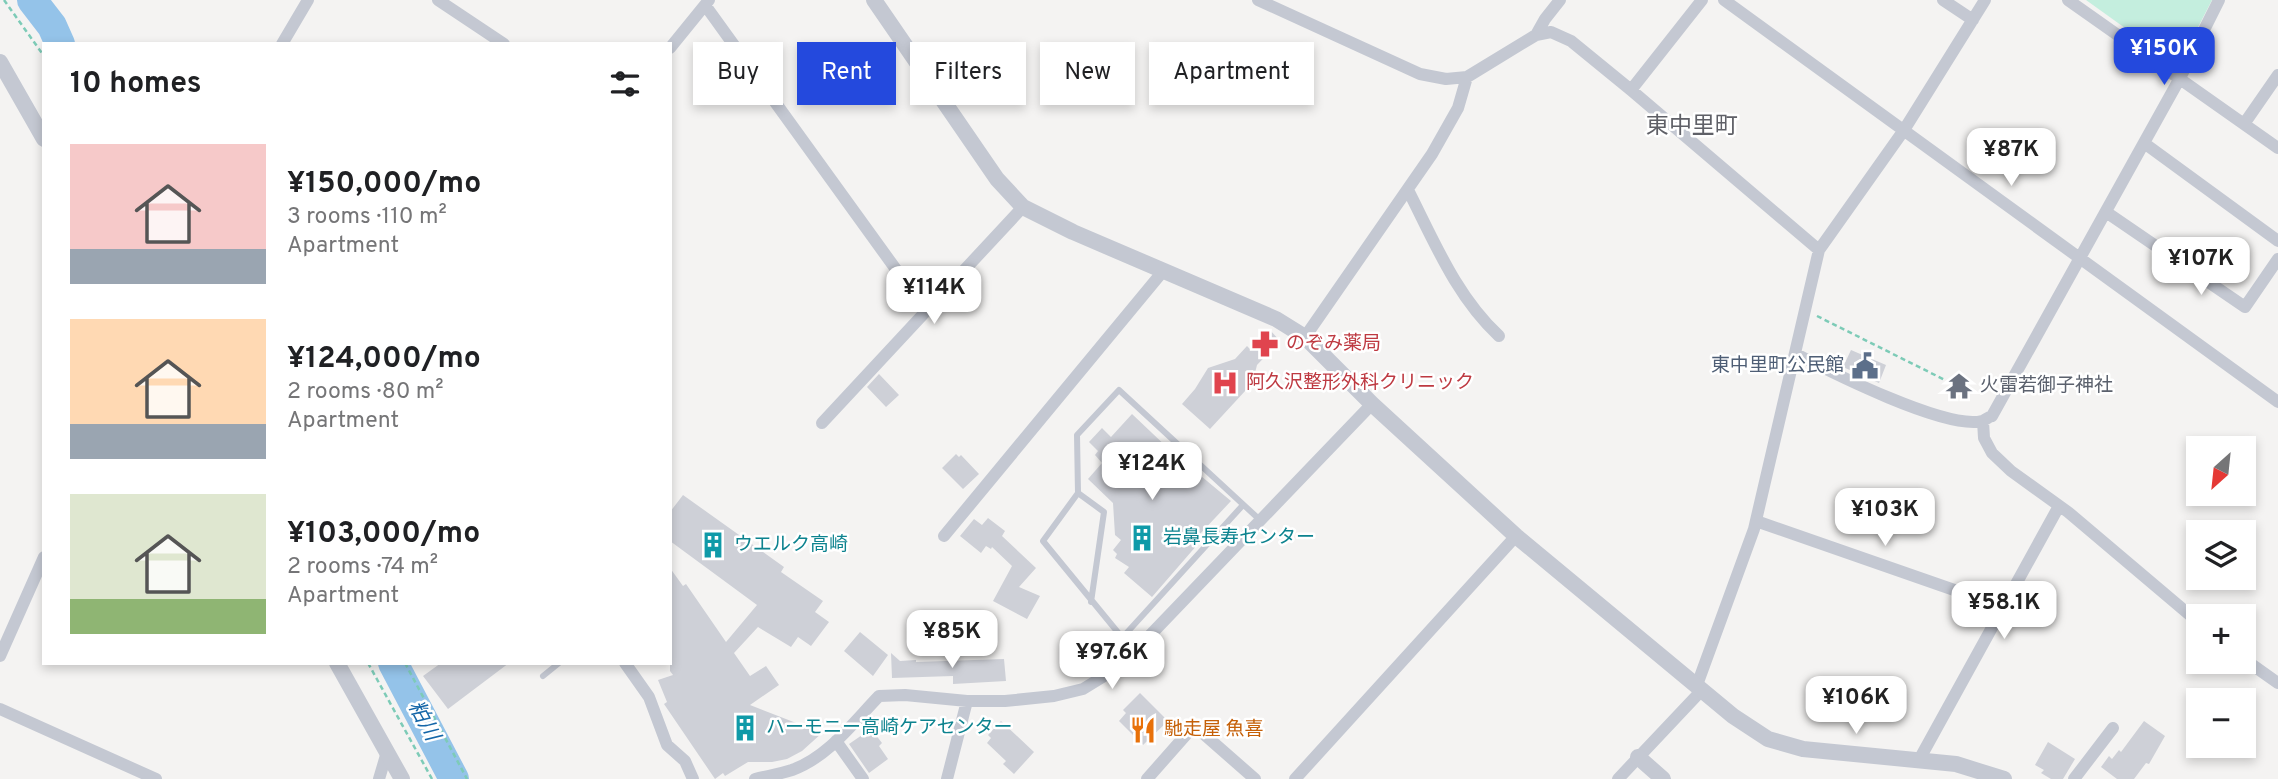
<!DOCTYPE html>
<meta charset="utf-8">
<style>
body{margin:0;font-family:Overpass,"Noto Sans JP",sans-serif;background:#f2f2f2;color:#202124;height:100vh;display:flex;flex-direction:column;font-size:26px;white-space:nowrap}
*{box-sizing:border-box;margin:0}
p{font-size:23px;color:#757577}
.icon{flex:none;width:38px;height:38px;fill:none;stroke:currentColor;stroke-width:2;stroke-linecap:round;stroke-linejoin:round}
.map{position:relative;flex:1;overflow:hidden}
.panel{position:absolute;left:42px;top:42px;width:630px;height:623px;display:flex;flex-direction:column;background:#fff;border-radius:0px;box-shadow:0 4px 10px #0003}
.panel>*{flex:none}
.top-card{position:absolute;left:693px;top:42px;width:665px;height:63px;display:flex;gap:14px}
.needle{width:46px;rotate:207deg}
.buttons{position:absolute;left:2186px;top:436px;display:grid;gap:14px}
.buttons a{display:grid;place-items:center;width:70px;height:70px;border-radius:0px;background:#fff;box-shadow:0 4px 10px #0003;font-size:35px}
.price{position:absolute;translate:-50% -60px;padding:0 16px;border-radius:14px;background:#fff;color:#222;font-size:23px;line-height:46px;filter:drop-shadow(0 2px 4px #0008)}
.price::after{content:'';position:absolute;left:50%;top:42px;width:21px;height:16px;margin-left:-10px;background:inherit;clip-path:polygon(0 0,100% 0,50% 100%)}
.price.current{background:#2449dd;color:#fff}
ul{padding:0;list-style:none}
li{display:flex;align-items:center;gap:21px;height:175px;padding:0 28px}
li span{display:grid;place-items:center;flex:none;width:196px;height:140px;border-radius:0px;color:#555}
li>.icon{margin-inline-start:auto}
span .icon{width:84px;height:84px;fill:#fffc;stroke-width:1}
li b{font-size:30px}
h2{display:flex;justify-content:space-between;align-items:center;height:84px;padding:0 28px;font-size:30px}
.tag{padding:0 24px;border-radius:0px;background:#fff;box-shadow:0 4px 10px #0003;font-size:24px;line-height:63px}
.tag.current{background:#2449dd;color:#fff}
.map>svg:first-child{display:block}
.green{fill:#c4eede}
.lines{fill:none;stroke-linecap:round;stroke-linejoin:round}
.river{stroke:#94c3e9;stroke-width:30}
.building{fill:#ced0d7}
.path{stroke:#7dcbb7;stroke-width:2.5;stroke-dasharray:5 3.5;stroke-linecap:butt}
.service{stroke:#c4c8d2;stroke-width:6}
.minor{stroke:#c4c8d2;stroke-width:12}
.tertiary{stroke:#c4c8d2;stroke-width:16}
.labels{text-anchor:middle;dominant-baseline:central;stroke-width:5;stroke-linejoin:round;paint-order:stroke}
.health-label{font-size:19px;fill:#be3a42;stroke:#fff;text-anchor:start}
.service-label{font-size:19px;fill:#4e5e75;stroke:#fff;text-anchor:end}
.worship-label{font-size:19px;fill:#5b616d;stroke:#fff;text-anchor:start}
.culture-label{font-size:19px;fill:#0d838f;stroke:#fff;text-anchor:start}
.food-label{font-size:19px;fill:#c56008;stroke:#fff;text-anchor:start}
.water-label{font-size:21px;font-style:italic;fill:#1466a8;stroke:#fff}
.quarter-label{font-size:23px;fill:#5f6067;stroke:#fff}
</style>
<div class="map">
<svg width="2278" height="779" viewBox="0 0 2278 779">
<rect width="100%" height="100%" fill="#f4f3f2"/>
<path class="green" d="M2086,0H2212L2178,66Z"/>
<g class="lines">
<path class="river" d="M32,0L52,26L60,44
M393,663L454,779"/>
</g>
<path class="building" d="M1269,329L1280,341L1257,365L1255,373L1258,377L1210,429L1182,404L1195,389L1208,368L1235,359L1247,346L1250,349Z
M1851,350L1886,365L1879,383L1843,367Z
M879,374L899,395L886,407L867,387Z
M1132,414L1171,451L1231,501L1200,534L1204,537L1152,597L1124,573L1129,567L1115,558L1117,554L1113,550L1121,540L1115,535L1113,503L1088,479L1102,463L1095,455L1098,451L1089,442L1102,428L1111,437Z
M956,454L959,457L961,455L979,474L963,489L942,468Z
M683,495L784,567L781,572L823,601L815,612L829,622L811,646L798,637L791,647L758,627L734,653L750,676L766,666L779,685L750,705L822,733L802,751L787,759L772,762H748L725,776L723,773L715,779L664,704L667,702L658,680L673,675L670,671V568L683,586L686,584L726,642L757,605L670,541V512Z
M988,518L1005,531L1002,536L1036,568L1019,587L1040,596L1027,619L993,601L1012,566L992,547L991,549L986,546L981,553L960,536L974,519L982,525Z
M860,632L888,655L873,676L844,651Z
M891,653L900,661L916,660V662L1004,659L1006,681L953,684V676L892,678Z
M441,663H509L448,709L423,676Z
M1140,693L1168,721L1143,745L1119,721L1126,713L1123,710Z
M874,716L883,728L875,734L882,743L879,746L888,759L869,773L849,744L865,733L861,728Z
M1001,721L1034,752L1014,774L1003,764L1006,761L987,743L991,738L988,735Z
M2144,721L2165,736L2149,764L2146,763L2134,779H2117L2101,767L2109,756L2112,759L2119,750L2121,752Z
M2048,742L2075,759L2063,779H2051L2041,773L2044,770L2035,765Z"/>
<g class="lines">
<path class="path" d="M4,0L44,56
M1817,316L1945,380
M368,663L432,779
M405,663L467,779"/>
<path class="service" d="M1078,493L1104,512L1091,602
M1122,638L1243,505
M1134,652L1043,541L1078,493L1077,435L1119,390L1260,520
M543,676L559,663"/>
<path class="minor" d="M438,0L504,44
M1258,0L1420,74L1446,79L1467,77L1536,35L1551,32L1571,41L1631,90L1819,250
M1724,0L2278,402
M1943,0L1973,20
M2068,0L2278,148
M705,5L926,311
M1536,35L1545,19L1560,0
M282,44L308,0
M670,48L709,0
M1631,90L1702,0
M2244,124L2278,75
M2144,143L2278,241
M1408,190C1434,241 1456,296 1499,336
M2106,212L2245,307L2278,259
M1305,337L1432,154L1458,108L1467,77
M1796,354C1831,372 1946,430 1982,421C1983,421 1991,416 1992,416L2180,78L2219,0
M1983,421L1984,438L1992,453L2011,471L2068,512L2198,622
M822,423L1023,207
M1756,521L2003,607
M944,536L1164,270
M0,656L44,557
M2244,659L2278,683
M625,663L649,697L667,745L685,761L693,779
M1697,685L1754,529L1819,250L1904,130L1985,0
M0,709L156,779
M836,741L863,779
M1919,760L2059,506
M379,779L387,752
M755,779C767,776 780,774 792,770C828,757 853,723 879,696L905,695L967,701H1005L1054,696L1083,689L1114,670L1134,652L1372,404
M947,779L967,701
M1147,779L1192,728L1198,729L1255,779
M1295,779L1516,536
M1618,779L1702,690
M2074,779L2113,728"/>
<path class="tertiary" d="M874,0L997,179L1023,207L1073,232L1276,319L1305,337L1372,404L1516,536L1733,716L1768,739L1803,749L1956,764L2004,779
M0,62L44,139
M337,663L402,779
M1638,757L1663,779"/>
</g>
<defs>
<g id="pharmacy-bare" transform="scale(2.1)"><path d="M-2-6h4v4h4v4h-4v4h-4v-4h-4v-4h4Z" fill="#e0444e" stroke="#fff" stroke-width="2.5" paint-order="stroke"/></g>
<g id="civic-bare" transform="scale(2.1)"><path d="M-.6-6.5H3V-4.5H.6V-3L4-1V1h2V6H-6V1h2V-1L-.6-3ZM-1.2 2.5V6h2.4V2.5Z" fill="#5c6f8a" stroke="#fff" stroke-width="2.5" paint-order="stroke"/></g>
<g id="hospital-bare" transform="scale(2.1)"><path d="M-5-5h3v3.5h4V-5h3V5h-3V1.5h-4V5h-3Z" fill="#e0444e" stroke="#fff" stroke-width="2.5" paint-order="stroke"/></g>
<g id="temple-bare" transform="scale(2.1)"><path d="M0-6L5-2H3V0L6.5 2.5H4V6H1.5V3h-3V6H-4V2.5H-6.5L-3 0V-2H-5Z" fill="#6b7280" stroke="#fff" stroke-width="2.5" paint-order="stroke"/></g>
<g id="building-bare" transform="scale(2.1)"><path d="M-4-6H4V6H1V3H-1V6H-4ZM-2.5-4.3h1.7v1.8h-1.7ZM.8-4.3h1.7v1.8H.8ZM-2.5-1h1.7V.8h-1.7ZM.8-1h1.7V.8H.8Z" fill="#0f9aa8" stroke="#fff" stroke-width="2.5" paint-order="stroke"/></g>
<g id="restaurant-bare" transform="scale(2.1)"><path d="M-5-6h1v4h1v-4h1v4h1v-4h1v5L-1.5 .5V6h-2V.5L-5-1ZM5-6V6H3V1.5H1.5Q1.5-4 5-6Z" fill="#e8710a" stroke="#fff" stroke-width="2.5" paint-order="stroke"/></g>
</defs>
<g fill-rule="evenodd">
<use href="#pharmacy-bare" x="1265" y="344"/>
<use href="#civic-bare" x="1865" y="366"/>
<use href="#hospital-bare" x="1225" y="383"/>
<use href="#temple-bare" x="1959" y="386"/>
<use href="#building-bare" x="1142" y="538"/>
<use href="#building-bare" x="713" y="545"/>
<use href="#building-bare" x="745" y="728"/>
<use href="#restaurant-bare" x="1143" y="730"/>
</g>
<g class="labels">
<g class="health-label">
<text x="1286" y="344">のぞみ薬局</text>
<text x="1246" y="383">阿久沢整形外科クリニック</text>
</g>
<g class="service-label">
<text x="1844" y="366">東中里町公民館</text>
</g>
<g class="worship-label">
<text x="1980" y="386">火雷若御子神社</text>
</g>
<g class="culture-label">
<text x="1163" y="538">岩鼻長寿センター</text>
<text x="734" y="545">ウエルク高崎</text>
<text x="766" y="728">ハーモニー高崎ケアセンター</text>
</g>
<g class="food-label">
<text x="1164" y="730">馳走屋 魚喜</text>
</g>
<g class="water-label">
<text transform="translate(423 721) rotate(62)">粕川</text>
</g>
<g class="quarter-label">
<text x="1692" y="127">東中里町</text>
</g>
</g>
</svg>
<div class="buttons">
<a><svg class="needle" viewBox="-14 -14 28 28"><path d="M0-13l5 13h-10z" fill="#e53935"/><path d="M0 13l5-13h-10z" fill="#757577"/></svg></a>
<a><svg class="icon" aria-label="layers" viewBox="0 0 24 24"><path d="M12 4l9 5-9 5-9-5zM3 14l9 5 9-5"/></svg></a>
<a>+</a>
<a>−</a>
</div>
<b class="price current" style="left:2164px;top:87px">¥150K</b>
<b class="price" style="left:2011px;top:188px">¥87K</b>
<b class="price" style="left:2201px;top:297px">¥107K</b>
<b class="price" style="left:934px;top:326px">¥114K</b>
<b class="price" style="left:1152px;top:502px">¥124K</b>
<b class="price" style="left:1885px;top:548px">¥103K</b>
<b class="price" style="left:2004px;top:641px">¥58.1K</b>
<b class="price" style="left:952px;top:670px">¥85K</b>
<b class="price" style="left:1112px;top:691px">¥97.6K</b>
<b class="price" style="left:1856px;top:736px">¥106K</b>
<div class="top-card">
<a class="tag">Buy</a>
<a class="tag current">Rent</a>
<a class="tag">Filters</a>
<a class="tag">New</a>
<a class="tag">Apartment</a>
</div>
<section class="panel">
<h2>10 homes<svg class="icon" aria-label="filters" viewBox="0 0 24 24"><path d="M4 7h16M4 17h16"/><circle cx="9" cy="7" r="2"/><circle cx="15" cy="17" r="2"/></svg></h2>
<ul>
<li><span style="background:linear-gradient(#f6c9c9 75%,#9aa5b1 0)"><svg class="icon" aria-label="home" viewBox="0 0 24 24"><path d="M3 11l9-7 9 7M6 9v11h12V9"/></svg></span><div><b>¥150,000/mo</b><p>3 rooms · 110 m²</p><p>Apartment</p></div></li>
<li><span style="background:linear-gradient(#ffd9b3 75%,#9aa5b1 0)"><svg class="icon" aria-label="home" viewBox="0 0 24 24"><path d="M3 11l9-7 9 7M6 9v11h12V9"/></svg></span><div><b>¥124,000/mo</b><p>2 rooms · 80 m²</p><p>Apartment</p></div></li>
<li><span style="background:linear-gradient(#dfe7d0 75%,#8fb573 0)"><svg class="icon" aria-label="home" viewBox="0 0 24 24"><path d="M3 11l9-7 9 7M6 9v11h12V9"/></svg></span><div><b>¥103,000/mo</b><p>2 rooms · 74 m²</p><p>Apartment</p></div></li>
</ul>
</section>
</div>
